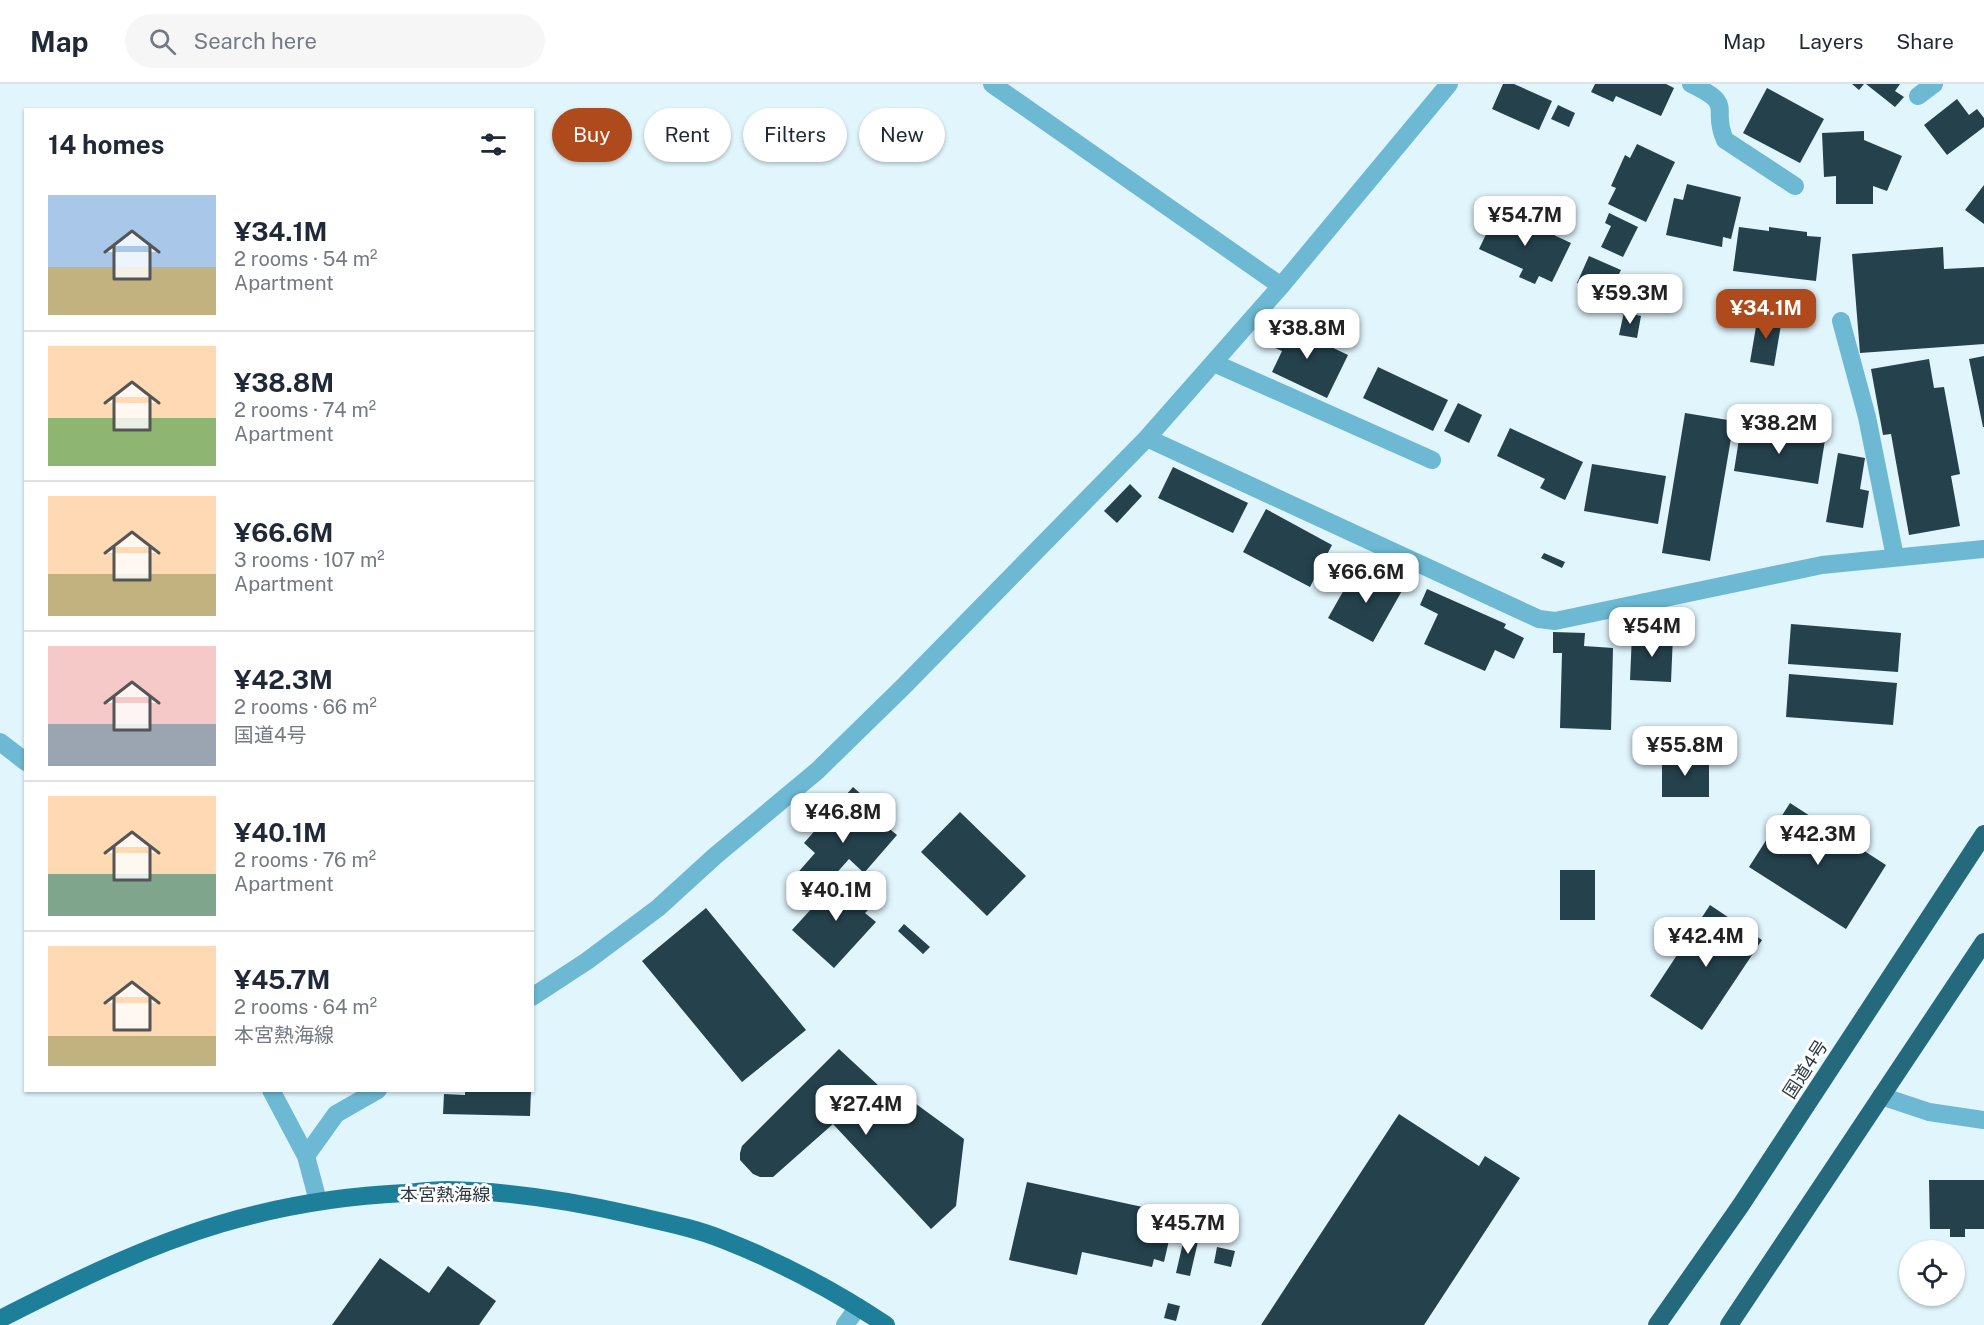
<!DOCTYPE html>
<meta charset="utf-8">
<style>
body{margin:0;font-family:"Public Sans","Noto Sans JP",sans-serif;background:#f6f6f7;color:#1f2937;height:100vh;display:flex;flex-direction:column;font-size:22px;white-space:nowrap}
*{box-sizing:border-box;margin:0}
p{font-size:20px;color:#747a83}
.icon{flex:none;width:33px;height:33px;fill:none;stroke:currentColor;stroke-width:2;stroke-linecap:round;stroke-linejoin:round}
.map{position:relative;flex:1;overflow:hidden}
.drawer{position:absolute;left:24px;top:24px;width:510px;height:984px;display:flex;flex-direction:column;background:#fff;border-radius:0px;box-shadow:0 2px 4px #0004}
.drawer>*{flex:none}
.top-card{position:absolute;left:552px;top:24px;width:570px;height:54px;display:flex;gap:12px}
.controls{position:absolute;left:1899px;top:1156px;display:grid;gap:12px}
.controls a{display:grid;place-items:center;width:66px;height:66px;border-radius:50%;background:#fff;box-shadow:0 2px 4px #0004;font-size:30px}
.price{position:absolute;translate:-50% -51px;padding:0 14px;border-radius:12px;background:#fff;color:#222;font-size:20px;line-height:39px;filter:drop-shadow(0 2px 3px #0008)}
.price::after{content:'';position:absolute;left:50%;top:36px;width:18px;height:14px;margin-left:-9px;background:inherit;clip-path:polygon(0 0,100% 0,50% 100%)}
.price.current{background:#af4a1c;color:#fff}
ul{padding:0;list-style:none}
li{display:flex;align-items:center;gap:18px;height:150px;padding:0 24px}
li+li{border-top:2px solid #e0e1e3}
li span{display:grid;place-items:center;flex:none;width:168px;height:120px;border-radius:0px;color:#555}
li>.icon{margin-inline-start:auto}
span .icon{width:72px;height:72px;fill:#fffc;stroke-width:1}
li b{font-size:26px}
h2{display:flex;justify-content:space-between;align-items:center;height:72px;padding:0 24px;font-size:26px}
.tag{padding:0 21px;border-radius:27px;background:#fff;box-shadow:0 2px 4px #0004;font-size:21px;line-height:54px}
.tag.current{background:#af4a1c;color:#fff}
header{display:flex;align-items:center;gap:36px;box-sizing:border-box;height:84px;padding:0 30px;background:#fff;border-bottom:2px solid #e0e1e3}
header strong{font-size:28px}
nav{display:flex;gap:33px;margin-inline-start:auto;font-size:21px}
.search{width:420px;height:54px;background:#f6f6f7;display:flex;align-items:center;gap:15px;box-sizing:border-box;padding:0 21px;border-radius:33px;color:#747a83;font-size:22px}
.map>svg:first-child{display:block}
.building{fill:#24414c}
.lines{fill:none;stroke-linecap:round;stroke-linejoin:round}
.minor{stroke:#6db8d2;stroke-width:18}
.major{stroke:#1e7f9b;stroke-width:18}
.highway{stroke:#25697d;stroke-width:18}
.labels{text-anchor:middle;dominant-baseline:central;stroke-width:6;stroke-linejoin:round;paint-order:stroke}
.street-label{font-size:18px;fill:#2c3a3f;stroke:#fefefe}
</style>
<header>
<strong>Map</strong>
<div class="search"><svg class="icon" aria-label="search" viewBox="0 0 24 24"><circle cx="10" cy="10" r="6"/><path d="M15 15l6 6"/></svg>Search here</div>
<nav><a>Map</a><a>Layers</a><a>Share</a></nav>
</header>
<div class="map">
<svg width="1984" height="1241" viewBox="0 0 1984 1241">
<rect width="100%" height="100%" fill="#e0f5fc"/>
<path class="building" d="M1503,0H1514L1552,17L1539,46L1492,25Z
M1595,0H1666L1674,4L1661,32L1616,12L1613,18L1591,8Z
M1852,0H1864L1859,6Z
M1866,0H1900L1895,7L1904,13L1895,23Z
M1767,4L1824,35L1800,79L1743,49Z
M1957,15L1969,31L1977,25L1984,34V43L1947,71L1924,41Z
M1558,21L1575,29L1569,43L1551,35Z
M1864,47V56L1902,72L1887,107L1873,102V120H1836V92L1824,93L1822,49Z
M1637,60L1675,78L1646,138L1608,120L1616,104L1611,102L1625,71L1630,74Z
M1687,100L1741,113L1731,155L1723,153L1722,163L1666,151L1674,114L1683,116Z
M1984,101V140L1965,126Z
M1498,125L1571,159L1552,198L1539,192L1535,200L1519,193L1523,185L1479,165Z
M1609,129L1638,143L1623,173L1601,163L1611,142L1605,139Z
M1739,143L1769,147V143L1807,148V152L1821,153L1816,197L1733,187Z
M1943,163L1944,185L1984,183V260L1860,269L1852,170Z
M1589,172L1621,186L1608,213L1577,199Z
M1624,228L1641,232L1637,254L1619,251Z
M1758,231L1782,235L1774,282L1750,278Z
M1279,238L1348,271L1327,314L1272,288L1282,267L1268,261Z
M1984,272V343H1983L1969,275Z
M1929,275L1934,304L1944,303L1960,390L1951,392L1960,442L1909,451L1891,350L1883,351L1871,285Z
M1378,283L1448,316L1433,347L1363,314Z
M1458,319L1482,331L1469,359L1444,347Z
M1685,329L1734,337L1710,477L1662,469Z
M1741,342L1825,356L1818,400L1734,387Z
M1510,344L1583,378L1565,416L1540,404L1545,395L1497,372Z
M1838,369L1865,374L1860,405L1869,407L1863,444L1826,438Z
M1592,380L1666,392L1658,440L1584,427Z
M1173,383L1248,419L1233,449L1158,414Z
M1130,400L1142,412L1117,439L1104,427Z
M1266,425L1332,461L1310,503L1243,468Z
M1544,469L1565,478L1562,484L1541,474Z
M1358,481L1403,505L1373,558L1328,534Z
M1427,505L1506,540L1504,544L1524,554L1514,575L1495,566L1485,587L1424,560L1438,530L1420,521Z
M1791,540L1901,549L1898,588L1788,580Z
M1553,548L1585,549L1584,562L1613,564L1611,646L1560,644L1562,569H1553Z
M1632,550L1673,551L1671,598L1630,596Z
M1789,590L1897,599L1893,641L1786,633Z
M1662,673H1709V713H1662Z
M853,703L886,732L881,738L897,751L864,789L849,775L809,820L787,801L815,769L804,759Z
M1790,719L1886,781L1846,845L1749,783Z
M960,728L1026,792L987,832L921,768Z
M1560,786H1595V836H1560Z
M843,790L864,808L858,813L870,824L865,829L876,838L834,884L792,846Z
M1710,821L1762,856L1702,946L1650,912Z
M706,824L806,946L742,998L642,877Z
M904,840L930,863L923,870L898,847Z
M839,965L893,1015L897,1006L964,1055L956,1122L931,1145L833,1040L773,1093H760L753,1090L740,1076V1069L742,1062Z
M465,1006H531L530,1032L443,1030L444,1010L465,1011Z
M1399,1030L1479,1082L1485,1072L1520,1094L1424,1241H1261Z
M1929,1096H1984V1145H1965V1153H1950V1145H1930Z
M1027,1098L1175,1130L1164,1178L1154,1175L1152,1183L1082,1168L1077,1191L1009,1176Z
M1185,1150L1199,1153L1190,1192L1176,1189Z
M1217,1163L1235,1167L1231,1183L1214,1179Z
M380,1174L429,1209L448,1182L496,1217L479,1241H332Z
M1168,1219L1180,1222L1176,1237L1164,1234Z"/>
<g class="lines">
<path class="minor" d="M992,0L1281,202
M1691,0C1737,22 1710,23 1725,56L1795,102
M1918,12L1934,0
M1841,237L1867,333L1895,473
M1214,279L1432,376
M1147,354L1539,535L1555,537L1822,481L1984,465
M0,658L26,678
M532,913L587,877L658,824L715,772L817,687L903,603L1147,354L1281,202L1449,0
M271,1006L306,1072
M1881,1012L1929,1028L1984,1036
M318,1117L306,1072L336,1030L378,1006
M845,1241L858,1223"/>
<path class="major" d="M0,1235C71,1199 143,1163 220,1140C280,1122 342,1112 405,1109C419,1108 433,1106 447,1106C510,1107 572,1117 633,1131C663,1138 695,1144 724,1156C780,1178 835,1207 886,1241"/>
<path class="highway" d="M1657,1241L1741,1121L1984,750
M1729,1241L1984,858"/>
</g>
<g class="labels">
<g class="street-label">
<text transform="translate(1805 985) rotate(-57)">国道4号</text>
<text x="445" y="1110">本宮熱海線</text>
</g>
</g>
</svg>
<div class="controls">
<a><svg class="icon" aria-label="locate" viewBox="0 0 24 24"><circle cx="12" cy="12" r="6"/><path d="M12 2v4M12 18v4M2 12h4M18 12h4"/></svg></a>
</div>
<b class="price" style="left:1525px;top:163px">¥54.7M</b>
<b class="price" style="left:1630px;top:241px">¥59.3M</b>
<b class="price current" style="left:1766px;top:256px">¥34.1M</b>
<b class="price" style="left:1307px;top:276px">¥38.8M</b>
<b class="price" style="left:1779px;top:371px">¥38.2M</b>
<b class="price" style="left:1366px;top:520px">¥66.6M</b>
<b class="price" style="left:1652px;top:574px">¥54M</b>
<b class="price" style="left:1685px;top:693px">¥55.8M</b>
<b class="price" style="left:843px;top:760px">¥46.8M</b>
<b class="price" style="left:1818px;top:782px">¥42.3M</b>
<b class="price" style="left:836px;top:838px">¥40.1M</b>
<b class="price" style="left:1706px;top:884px">¥42.4M</b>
<b class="price" style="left:866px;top:1052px">¥27.4M</b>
<b class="price" style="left:1188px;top:1171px">¥45.7M</b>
<div class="top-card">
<a class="tag current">Buy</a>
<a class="tag">Rent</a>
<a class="tag">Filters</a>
<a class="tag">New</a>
</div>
<section class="drawer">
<h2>14 homes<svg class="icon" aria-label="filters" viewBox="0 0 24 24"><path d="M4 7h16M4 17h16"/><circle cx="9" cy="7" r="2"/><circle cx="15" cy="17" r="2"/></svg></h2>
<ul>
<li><span style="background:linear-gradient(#a9c7e8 60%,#c2b280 0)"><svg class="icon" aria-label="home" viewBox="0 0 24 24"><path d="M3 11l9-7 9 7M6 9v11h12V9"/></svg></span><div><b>¥34.1M</b><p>2 rooms · 54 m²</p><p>Apartment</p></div></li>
<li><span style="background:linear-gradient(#ffd9b3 60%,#8fb573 0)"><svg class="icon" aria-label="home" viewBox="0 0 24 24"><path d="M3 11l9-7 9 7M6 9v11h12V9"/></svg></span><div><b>¥38.8M</b><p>2 rooms · 74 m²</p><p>Apartment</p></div></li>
<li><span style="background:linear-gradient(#ffd9b3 65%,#c2b280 0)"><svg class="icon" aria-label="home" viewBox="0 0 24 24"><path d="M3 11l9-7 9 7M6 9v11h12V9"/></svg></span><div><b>¥66.6M</b><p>3 rooms · 107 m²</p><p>Apartment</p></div></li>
<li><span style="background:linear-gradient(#f6c9c9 65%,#9aa5b1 0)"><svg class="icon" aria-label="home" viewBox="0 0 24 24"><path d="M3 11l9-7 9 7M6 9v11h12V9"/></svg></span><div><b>¥42.3M</b><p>2 rooms · 66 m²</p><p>国道4号</p></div></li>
<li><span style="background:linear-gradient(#ffd9b3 65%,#7fa58c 0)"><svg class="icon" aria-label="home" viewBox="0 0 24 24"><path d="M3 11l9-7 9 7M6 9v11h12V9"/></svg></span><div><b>¥40.1M</b><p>2 rooms · 76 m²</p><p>Apartment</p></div></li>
<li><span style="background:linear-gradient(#ffd9b3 75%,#c2b280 0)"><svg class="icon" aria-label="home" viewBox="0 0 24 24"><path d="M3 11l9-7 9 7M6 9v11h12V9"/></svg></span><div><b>¥45.7M</b><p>2 rooms · 64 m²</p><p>本宮熱海線</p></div></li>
</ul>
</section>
</div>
